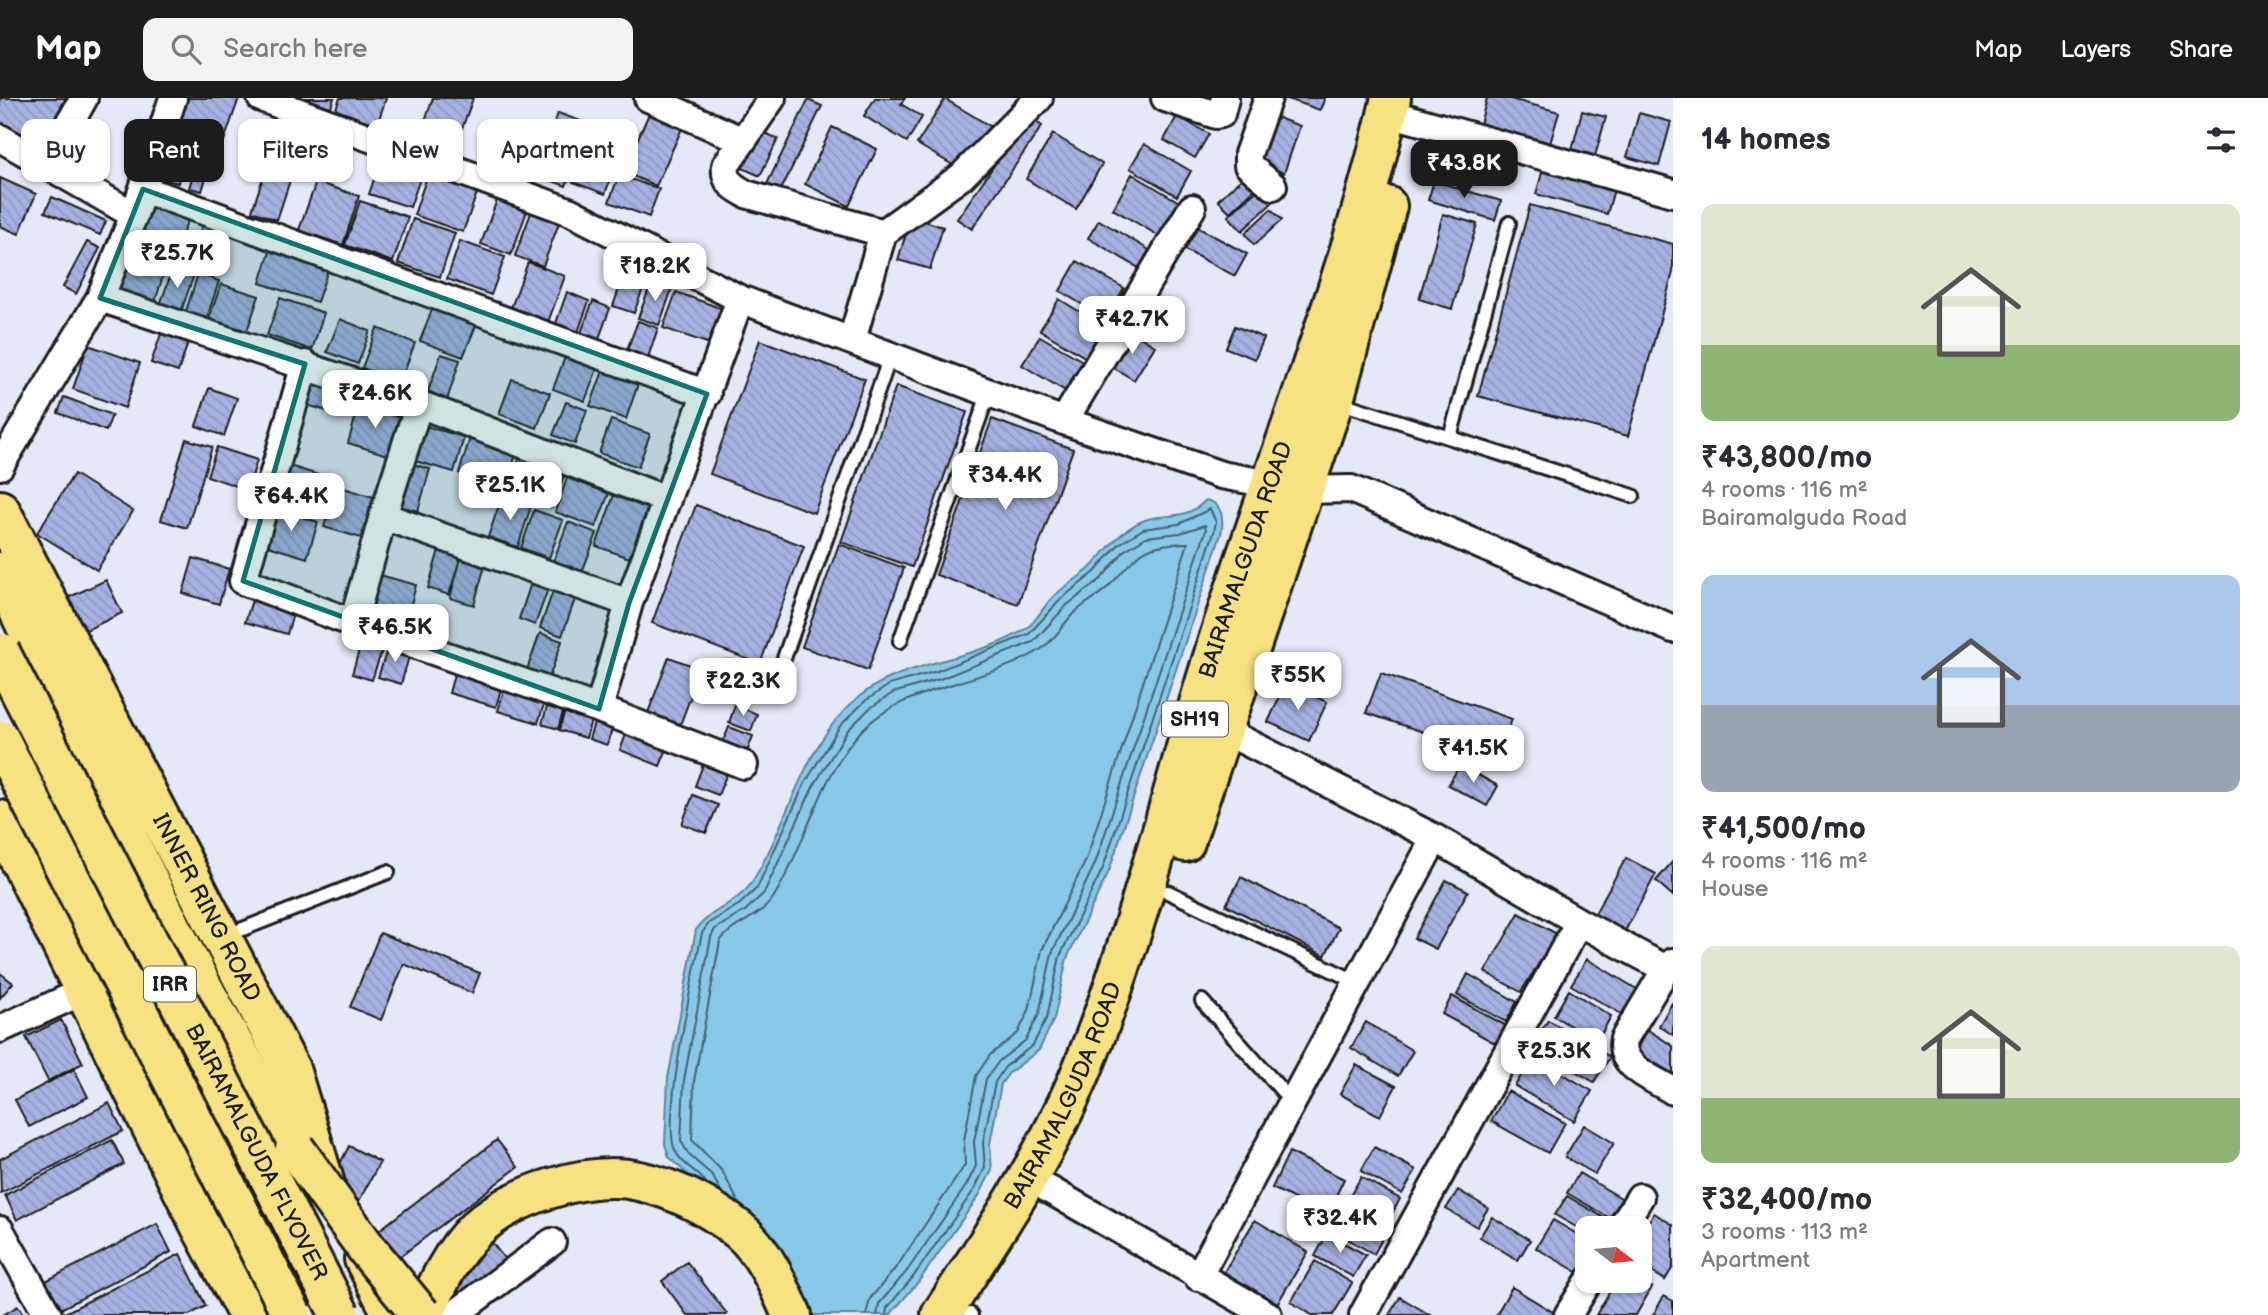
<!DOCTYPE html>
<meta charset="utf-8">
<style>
body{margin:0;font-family:"Balsamiq Sans",sans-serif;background:#f2f2f3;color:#2b2b33;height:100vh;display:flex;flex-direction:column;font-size:26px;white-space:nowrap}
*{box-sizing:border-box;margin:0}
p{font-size:23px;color:#7c7c81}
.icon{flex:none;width:38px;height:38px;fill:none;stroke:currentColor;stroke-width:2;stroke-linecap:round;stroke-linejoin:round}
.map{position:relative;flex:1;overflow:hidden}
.side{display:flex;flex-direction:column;background:#fff;width:595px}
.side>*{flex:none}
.banner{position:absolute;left:21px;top:21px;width:665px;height:63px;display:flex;gap:14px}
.needle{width:46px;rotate:106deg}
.buttons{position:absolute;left:1575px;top:1118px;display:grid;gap:14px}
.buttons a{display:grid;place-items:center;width:77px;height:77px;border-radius:14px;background:#fff;box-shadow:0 2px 5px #0004;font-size:35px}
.price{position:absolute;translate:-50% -60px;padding:0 16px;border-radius:14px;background:#fff;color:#222;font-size:23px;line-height:46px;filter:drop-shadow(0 2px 4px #0008)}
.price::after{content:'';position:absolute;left:50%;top:42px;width:21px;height:16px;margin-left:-10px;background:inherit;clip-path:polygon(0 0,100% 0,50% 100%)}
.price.selected{background:#1c1c1c;color:#fff}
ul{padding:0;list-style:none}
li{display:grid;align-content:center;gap:14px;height:371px;padding:0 28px}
li span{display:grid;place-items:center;height:217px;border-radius:14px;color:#555}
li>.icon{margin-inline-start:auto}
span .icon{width:126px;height:126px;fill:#fffc;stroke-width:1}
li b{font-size:30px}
h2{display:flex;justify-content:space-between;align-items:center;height:84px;padding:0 28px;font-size:30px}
.tag{padding:0 24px;border-radius:14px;background:#fff;box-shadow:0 2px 5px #0004;font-size:24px;line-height:63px}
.tag.selected{background:#1c1c1c;color:#fff}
header{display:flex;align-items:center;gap:42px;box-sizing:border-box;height:98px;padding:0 35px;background:#1c1c1c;color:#fff}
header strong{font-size:33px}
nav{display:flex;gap:38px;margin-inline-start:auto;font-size:24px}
.search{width:490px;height:63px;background:#f2f2f3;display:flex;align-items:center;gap:18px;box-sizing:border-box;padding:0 24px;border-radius:14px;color:#7c7c81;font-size:26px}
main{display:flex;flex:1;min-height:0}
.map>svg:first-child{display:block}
.water{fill:#88c8e9;stroke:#5d8397;stroke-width:2}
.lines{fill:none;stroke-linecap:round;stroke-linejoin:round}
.shore{stroke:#47616e;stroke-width:2}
.building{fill:url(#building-back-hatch);stroke:#1c1c1c;stroke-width:2}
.service-casing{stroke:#1c1c1c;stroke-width:18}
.minor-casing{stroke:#1c1c1c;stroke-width:32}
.primary-casing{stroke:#1c1c1c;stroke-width:44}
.trunk-casing{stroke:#1c1c1c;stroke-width:44}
.service{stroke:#fff;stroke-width:12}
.minor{stroke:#fff;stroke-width:26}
.primary{stroke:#f7e281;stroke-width:38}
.trunk{stroke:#f7e281;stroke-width:38}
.trunk-bridge-casing{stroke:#1c1c1c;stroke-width:44;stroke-linecap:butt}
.trunk-bridge{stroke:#f7e281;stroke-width:38}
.marked{fill:#0f766e;fill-opacity:0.2;stroke:#0f766e;stroke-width:5;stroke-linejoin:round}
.labels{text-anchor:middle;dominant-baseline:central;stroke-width:5;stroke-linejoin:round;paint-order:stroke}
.shield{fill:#fff;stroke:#606060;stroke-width:2}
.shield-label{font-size:21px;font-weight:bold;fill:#1c1c1c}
.street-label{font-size:23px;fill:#1c1c1c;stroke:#fff}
</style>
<header>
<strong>Map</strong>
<div class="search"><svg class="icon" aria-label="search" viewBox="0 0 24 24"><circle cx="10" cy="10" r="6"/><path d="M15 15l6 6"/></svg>Search here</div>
<nav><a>Map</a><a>Layers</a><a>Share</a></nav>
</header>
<main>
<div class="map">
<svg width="1673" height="1217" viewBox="0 0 1673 1217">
<defs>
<pattern id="building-back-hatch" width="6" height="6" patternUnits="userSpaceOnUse" patternTransform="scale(1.75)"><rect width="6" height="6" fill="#a7b1e1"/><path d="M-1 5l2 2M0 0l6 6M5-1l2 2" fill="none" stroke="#8f98c0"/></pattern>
</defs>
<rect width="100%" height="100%" fill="#e5e8f6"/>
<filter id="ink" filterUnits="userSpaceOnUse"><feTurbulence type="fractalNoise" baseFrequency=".0143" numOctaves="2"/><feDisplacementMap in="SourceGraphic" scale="14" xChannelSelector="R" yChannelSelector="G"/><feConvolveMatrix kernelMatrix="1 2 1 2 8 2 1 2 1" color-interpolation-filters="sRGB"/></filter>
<g filter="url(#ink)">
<path class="water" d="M1206,402C1223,405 1224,422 1221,436L1109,773L1067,860L1054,921L1039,952L1009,975L1001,986L990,1046L992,1072L980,1096L919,1183L890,1217H793L700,1088L669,1059L665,1046L668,980L696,832C710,811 738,806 752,784C790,724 802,645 860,598C904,562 980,562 1027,530C1037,522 1042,511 1051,501C1061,490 1076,482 1088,472C1106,455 1115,437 1138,425C1163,412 1182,426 1206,402Z"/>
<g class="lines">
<path class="shore" d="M708,1087C699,1073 681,1067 675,1052C661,1023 694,873 702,835L709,825L740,806L757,790L805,685L840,628L865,603L889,587L937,573L1029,536L1062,500L1095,474L1119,446L1143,431L1179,426L1210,411L1216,424L1214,434L1103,770L1060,858L1047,919L1033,947L1005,969L995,984L983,1045L985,1070L974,1092L913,1179L887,1210L886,1217
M722,1095L712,1077L689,1057L681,1043L684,982L711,839L715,831L745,813L764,795L813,689L847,633L870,610L893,595L940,581L1033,544L1067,507L1101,481L1125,452L1146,439L1180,435L1205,427L1206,432L1095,766L1052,855L1039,916L1026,942L999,963L986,981L974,1044L976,1068L966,1088L907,1173L879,1206L877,1217
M740,1107L722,1073L692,1042L694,983L720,843C733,825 760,820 773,800C805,749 817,687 855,640C898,586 983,588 1040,552C1054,543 1061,529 1072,517C1083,506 1098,499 1109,488C1140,456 1139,446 1188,445L1086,762L1042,852L1029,912L1018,935L990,957L976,978L964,1042L965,1067L898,1167L870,1201L866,1217"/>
</g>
<path class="building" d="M0,0H66L38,49L0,28Z
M187,0H239L224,43L177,27Z
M303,0H334L331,9Z
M340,0H386L377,27L335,13Z
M433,0H473L455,50L420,37Z
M875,0H905L901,6L922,19L907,44L864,18Z
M1285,0H1325L1320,12Z
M1487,0H1507L1559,14L1548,53L1478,34Z
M945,1L990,28L963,73L917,46Z
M808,2L822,8L781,92L767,86Z
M651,11L684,26L656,88L623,74Z
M1582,13L1606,19L1595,58L1572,52Z
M558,15L589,26L566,88L536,77Z
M1639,15L1671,24L1659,68L1627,59Z
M1270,17L1300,28L1284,75L1253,64Z
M1028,18L1042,28L972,131L957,121Z
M1177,18L1209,36L1195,60L1164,42Z
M288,21L334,37L318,84L272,68Z
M594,27L626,39L605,96L573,84Z
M832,29L877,51L849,108L805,86Z
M757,31L778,41L760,78L738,68Z
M181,35L217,47L212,61L176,49Z
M1053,36L1102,66L1076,111L1026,81Z
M1144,46L1191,73L1177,98L1130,70Z
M167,49L186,54L178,85L159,80Z
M1438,52L1509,73L1506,85L1434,64Z
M382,58L423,72L410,109L369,96Z
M198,60L211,63L202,93L189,90Z
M267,67L292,76L277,122L252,113Z
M1544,68L1615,88L1607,116L1536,96Z
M428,75L478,92L463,134L414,117Z
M1132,76L1181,105L1161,139L1113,111Z
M1247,76L1258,88L1230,114L1218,102Z
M619,77L659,91L649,119L609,104Z
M0,80L36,96L19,136L0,128Z
M1434,83L1501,103L1495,122L1428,102Z
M316,84L359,98L343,147L299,132Z
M1262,88L1275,102L1242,133L1228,118Z
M52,99L106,123L100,137L45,114Z
M498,99L528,110L511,157L481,146Z
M146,103L189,118L176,153L134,138Z
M360,103L408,119L393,164L345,147Z
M1530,107L1673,146V174L1628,338L1478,298Z
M1271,111L1282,122L1254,147L1245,135Z
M532,112L560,122L543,168L515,158Z
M1443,116L1477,126L1452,211L1419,201Z
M911,119L943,129L930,171L898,162Z
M413,121L455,135L440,179L398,165Z
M1099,122L1149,152L1139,170L1088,140Z
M203,124L227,132L213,172L190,163Z
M1197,129L1247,156L1235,178L1185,152Z
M460,143L505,159L491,197L447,181Z
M87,144L100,150L76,196L63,189Z
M271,150L329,169L317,204L260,185Z
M125,151L167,164L154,208L111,195Z
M1077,163L1124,190L1106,221L1060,193Z
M528,164L565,178L548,224L511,210Z
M173,170L194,176L181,214L160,207Z
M626,171L647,179L634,215L613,208Z
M198,176L219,183L206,223L185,216Z
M652,183L672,191L659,227L638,220Z
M221,186L259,198L247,233L209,221Z
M567,194L589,203L577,237L555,228Z
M676,194L723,211L710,246L663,230Z
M280,200L324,215L312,252L267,237Z
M1059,201L1108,231L1090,262L1040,232Z
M1152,201L1171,213L1163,226L1144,214Z
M593,203L610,210L597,246L579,240Z
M433,209L477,225L463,259L420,243Z
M340,221L370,233L358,266L327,254Z
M638,223L658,230L646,265L625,257Z
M1235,228L1264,240L1255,261L1226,250Z
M163,230L190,239L178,274L151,265Z
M377,230L415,245L400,284L362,270Z
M1130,233L1155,248L1134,282L1109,267Z
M1040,238L1086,265L1069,295L1022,267Z
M760,242L865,281L814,415L710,376Z
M88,247L140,265L125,310L73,291Z
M441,256L460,262L447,302L427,296Z
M565,259L597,271L585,303L553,291Z
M603,273L638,286L626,321L590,308Z
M311,280L351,292L343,318L304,306Z
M512,281L550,295L537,330L499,316Z
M896,288L967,314L912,469L841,444Z
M209,290L237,300L224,338L196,328Z
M64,299L112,317L106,333L58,315Z
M566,304L587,312L575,346L553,337Z
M359,307L402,320L391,358L348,345Z
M992,321L1073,351L1018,506L936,477Z
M611,322L650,336L638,369L599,355Z
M418,326L464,339L454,374L408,361Z
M470,340L516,356L505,390L459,375Z
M186,341L212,349L187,430L161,422Z
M217,349L257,362L248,392L207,378Z
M520,359L565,375L552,410L507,394Z
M408,365L430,371L418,413L396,407Z
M286,367L331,381L320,418L275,405Z
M74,376L133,413L97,472L37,435Z
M567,380L609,395L596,429L555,414Z
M337,388L380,401L368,442L324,429Z
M614,397L648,409L629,460L596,448Z
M502,398L531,408L518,449L488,439Z
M696,407L804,448L760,566L652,525Z
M275,411L318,424L307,460L265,447Z
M534,412L563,422L549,460L521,450Z
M568,424L597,435L581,477L552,467Z
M441,445L463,451L449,497L428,490Z
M839,446L904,470L868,572L802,549Z
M463,453L487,460L474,507L450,500Z
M193,460L229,471L219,506L183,495Z
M380,477L416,487L407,522L370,512Z
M106,482L122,515L78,536L63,502Z
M532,482L549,488L535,527L519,521Z
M554,490L576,498L562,538L540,530Z
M254,496L295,509L287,536L245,524Z
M540,535L562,543L548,583L526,575Z
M363,539L384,546L372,582L352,576Z
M389,546L411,552L401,586L378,579Z
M669,559L701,571L680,627L648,615Z
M455,573L502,587L496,609L449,595Z
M1381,575L1512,621L1498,659L1366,615Z
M1286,585L1327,604L1309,643L1268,624Z
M505,588L546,600L538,625L498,613Z
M549,602L565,607L558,631L542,626Z
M567,607L593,615L586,640L559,632Z
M735,607L757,616L751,633L729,625Z
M596,619L614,625L607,647L589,641Z
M629,629L669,646L660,668L620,652Z
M729,629L753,638L745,659L721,649Z
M704,664L728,673L718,697L695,688Z
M1460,667L1498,688L1487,708L1448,687Z
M693,697L718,707L706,735L682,726Z
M1626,760L1656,776L1625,833L1594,817Z
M1673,763V798L1656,783Z
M1241,779L1339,830L1325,858L1226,807Z
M1446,782L1468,793L1436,851L1414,840Z
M1519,815L1557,836L1521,894L1485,874Z
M380,835L480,875L472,895L404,866L381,922L350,909Z
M1587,861L1645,896L1630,921L1571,887Z
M0,875L13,885L0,900Z
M1468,876L1517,904L1506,924L1457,897Z
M1569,892L1611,918L1597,944L1554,918Z
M1452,898L1510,930L1500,948L1442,916Z
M1672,905L1673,906V937L1659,928Z
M61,922L83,965L48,983L26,939Z
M1548,922L1610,959L1594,984L1532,948Z
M1366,924L1413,953L1398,978L1351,950Z
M1648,932L1673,948V982L1632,958Z
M1533,958L1592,993L1574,1023L1515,988Z
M1356,967L1396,988L1380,1018L1340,996Z
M74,971L88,999L29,1029L15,1002Z
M1508,993L1565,1025L1548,1055L1491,1023Z
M109,1005L123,1033L1,1095L0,1061Z
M1584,1027L1614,1045L1595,1076L1565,1059Z
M112,1042L124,1066L17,1122L5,1097Z
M497,1042L518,1069L385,1170L365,1143Z
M349,1048L380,1064L359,1103L329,1087Z
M1374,1049L1416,1072L1402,1096L1361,1073Z
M1289,1054L1344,1081L1327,1117L1272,1090Z
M1579,1075L1626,1103L1615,1123L1567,1095Z
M1361,1079L1400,1101L1387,1125L1347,1103Z
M1458,1092L1488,1110L1477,1129L1446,1111Z
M1567,1098L1611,1124L1608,1130H1587V1135L1555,1117Z
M1341,1106L1387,1132L1374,1156L1328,1130Z
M1654,1115L1673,1127V1169L1665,1182L1640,1166V1138Z
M1492,1119L1530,1142L1518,1162L1480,1139Z
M1255,1122L1308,1154L1277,1206L1224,1174Z
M1553,1122L1587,1142V1161L1579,1175L1536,1150Z
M157,1126L171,1154L57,1213L42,1185Z
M483,1133L510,1168L446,1217L394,1201Z
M1327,1136L1366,1157L1353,1179L1315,1158Z
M180,1156L206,1208L189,1217H61Z
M1315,1163L1352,1185L1333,1217H1312L1291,1204Z
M687,1164L727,1216L725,1217H687L662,1183Z
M1640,1182L1652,1189L1636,1217H1596L1616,1183Z
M1512,1189L1556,1216L1555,1217H1496Z
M1664,1198L1673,1203V1217H1653Z
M1400,1199L1430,1217H1389Z
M18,1208L24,1217H3Z"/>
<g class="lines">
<g class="service-casing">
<path id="service" d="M1338,304L1633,398
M1450,339L1509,125
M900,543L989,294
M728,570L765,576L782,566L891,256
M1168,794L1357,884
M225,838L388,774
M1202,903L1292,1004
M970,1216L971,1217"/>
</g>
<g class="minor-casing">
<path id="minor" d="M261,0L571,114L740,201
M648,0L741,42
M772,0L726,67C724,84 732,88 746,96L883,135
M1165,0L1216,17L1221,16L1225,0
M1268,0L1248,56V67L1273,88
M1407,20L1673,95
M0,40L134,117
M46,67L84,0
M143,91L707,296
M100,200L419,306L667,402
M852,242L883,135L962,78L1039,0
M305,266L243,483L353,525
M419,306L383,418L629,505
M1064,323L1192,110
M0,368L100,200L134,117L173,0
M383,418L353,525L599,611
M1223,632L1435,740L1579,824L1666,871L1673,864
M744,667L599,611L629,505L740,201L1064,323L1221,377L1303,392L1351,391L1673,531
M1666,871L1624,941C1617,968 1653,980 1673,993
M0,931L84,893
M1048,1091L1268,1217
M1621,1130L1640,1099
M0,1132L48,1217
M1198,1179L1435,740
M454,1217L552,1144
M1363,1217L1579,824
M1568,1217L1589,1183"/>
</g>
<g class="primary-casing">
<g id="primary">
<path id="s1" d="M0,412L290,971L325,1086"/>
<path d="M0,722L201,1129L248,1217"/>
<path d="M1185,744L1334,302L1387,108"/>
<path d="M364,1161L393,1217"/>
<path id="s2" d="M941,1217C993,1137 1048,1056 1084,967C1144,820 1178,663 1228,512C1284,342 1351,174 1391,0"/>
</g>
</g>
<g class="trunk-casing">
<path id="trunk" d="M0,474C94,666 182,869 295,1051
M424,1217C437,1187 452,1154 476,1131C513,1096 590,1072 639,1083C675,1091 710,1109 739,1132C764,1153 779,1188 792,1217"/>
</g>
<use href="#service" class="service"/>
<use href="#minor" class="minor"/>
<use href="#primary" class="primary"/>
<use href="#trunk" class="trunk"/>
<g class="trunk-bridge-casing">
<g id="trunk-bridge">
<path id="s3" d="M0,554L340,1217"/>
<path d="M0,642L292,1217"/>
<path d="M295,1051L367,1151L421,1217"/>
</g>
</g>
<use href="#trunk-bridge" class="trunk-bridge"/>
</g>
</g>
<path class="marked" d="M143,91L707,296L629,505L599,611L243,483L305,266L100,200Z"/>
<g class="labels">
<g class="shield">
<rect x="1162" y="603.5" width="66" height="35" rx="5"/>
<rect x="144" y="868.5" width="52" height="35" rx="5"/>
</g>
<g class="shield-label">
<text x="1195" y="621">SH19</text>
<text x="170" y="886">IRR</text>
</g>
<g class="street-label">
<text stroke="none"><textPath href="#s2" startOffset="819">BAIRAMALGUDA ROAD</textPath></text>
<text stroke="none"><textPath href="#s1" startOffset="448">INNER RING ROAD</textPath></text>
<text stroke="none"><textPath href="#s2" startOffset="252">BAIRAMALGUDA ROAD</textPath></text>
<text stroke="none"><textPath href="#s3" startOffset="562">BAIRAMALGUDA FLYOVER</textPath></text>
</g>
</g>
</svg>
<div class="buttons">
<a><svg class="needle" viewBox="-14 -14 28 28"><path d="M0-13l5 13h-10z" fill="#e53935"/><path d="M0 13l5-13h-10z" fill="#7c7c81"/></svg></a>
</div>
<b class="price selected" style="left:1464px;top:102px">₹43.8K</b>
<b class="price" style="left:177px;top:192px">₹25.7K</b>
<b class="price" style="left:655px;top:205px">₹18.2K</b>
<b class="price" style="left:1132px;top:258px">₹42.7K</b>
<b class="price" style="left:375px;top:332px">₹24.6K</b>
<b class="price" style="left:1005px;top:414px">₹34.4K</b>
<b class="price" style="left:510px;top:424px">₹25.1K</b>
<b class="price" style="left:291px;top:435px">₹64.4K</b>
<b class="price" style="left:395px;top:566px">₹46.5K</b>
<b class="price" style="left:1298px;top:614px">₹55K</b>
<b class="price" style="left:743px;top:620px">₹22.3K</b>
<b class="price" style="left:1473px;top:687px">₹41.5K</b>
<b class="price" style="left:1554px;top:990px">₹25.3K</b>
<b class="price" style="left:1340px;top:1157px">₹32.4K</b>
<div class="banner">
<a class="tag">Buy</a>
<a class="tag selected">Rent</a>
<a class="tag">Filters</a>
<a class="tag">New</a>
<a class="tag">Apartment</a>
</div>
</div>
<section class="side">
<h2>14 homes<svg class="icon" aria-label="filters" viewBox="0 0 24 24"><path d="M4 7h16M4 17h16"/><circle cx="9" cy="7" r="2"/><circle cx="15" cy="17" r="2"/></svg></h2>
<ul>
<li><span style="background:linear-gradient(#dfe7d0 65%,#8fb573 0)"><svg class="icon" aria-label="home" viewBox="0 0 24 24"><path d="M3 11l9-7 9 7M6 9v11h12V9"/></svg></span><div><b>₹43,800/mo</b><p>4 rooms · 116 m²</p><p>Bairamalguda Road</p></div></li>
<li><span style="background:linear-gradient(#a9c7e8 60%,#9aa5b1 0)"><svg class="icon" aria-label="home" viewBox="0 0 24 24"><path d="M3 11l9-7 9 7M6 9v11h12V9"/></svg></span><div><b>₹41,500/mo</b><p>4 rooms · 116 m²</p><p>House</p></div></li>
<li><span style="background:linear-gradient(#dfe7d0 70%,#8fb573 0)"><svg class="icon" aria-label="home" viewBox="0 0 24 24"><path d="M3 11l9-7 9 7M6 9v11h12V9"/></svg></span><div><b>₹32,400/mo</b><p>3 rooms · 113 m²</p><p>Apartment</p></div></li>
</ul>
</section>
</main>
